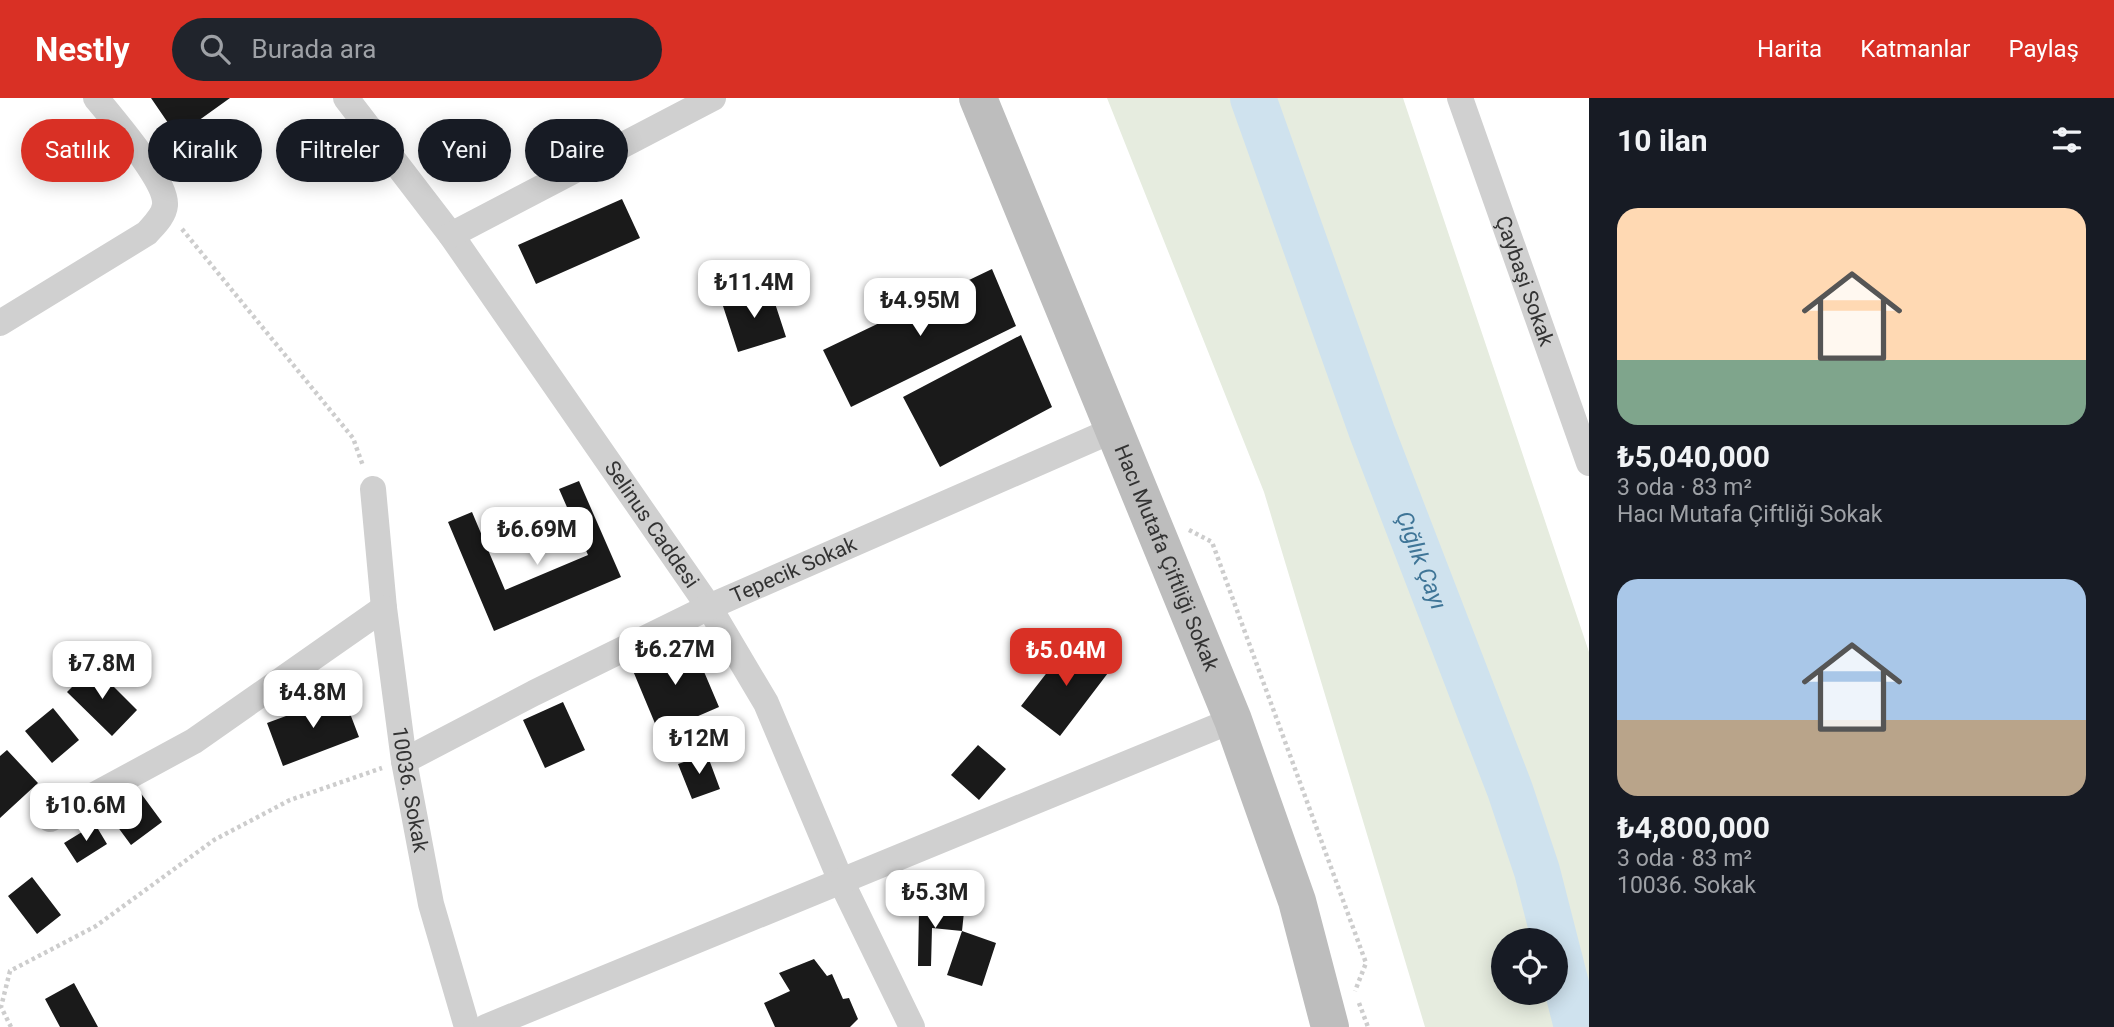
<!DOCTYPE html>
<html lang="tr">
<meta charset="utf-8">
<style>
body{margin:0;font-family:Roboto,sans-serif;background:#20242c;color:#f1f3f6;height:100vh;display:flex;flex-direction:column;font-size:26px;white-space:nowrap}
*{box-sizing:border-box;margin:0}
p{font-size:23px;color:#9ea1a6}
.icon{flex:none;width:38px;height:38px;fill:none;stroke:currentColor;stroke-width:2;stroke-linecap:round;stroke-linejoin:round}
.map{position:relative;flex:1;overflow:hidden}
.panel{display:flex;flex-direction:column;background:#171b24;width:525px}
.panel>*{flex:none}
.hud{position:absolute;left:21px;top:21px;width:665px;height:63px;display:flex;gap:14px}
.tools{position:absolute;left:1491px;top:830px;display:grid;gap:14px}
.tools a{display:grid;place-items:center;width:77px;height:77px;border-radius:50%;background:#171b24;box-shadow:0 4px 18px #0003;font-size:35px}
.price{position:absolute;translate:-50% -60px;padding:0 16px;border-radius:14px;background:#fff;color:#222;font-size:23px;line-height:46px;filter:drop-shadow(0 2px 4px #0008)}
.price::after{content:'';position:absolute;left:50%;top:42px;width:21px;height:16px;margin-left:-10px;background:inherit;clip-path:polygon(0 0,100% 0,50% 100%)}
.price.active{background:#d93025;color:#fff}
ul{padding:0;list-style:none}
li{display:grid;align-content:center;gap:14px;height:371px;padding:0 28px}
li span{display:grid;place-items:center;height:217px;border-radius:21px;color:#555}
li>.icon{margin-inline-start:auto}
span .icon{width:126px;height:126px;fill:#fffc;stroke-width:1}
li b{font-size:30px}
h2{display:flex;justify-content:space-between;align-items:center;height:84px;padding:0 28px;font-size:30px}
.tag{padding:0 24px;border-radius:32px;background:#171b24;box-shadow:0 4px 18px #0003;font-size:24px;line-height:63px}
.tag.active{background:#d93025;color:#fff}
header{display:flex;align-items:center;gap:42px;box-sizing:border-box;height:98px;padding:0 35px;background:#d93025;color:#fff}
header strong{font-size:33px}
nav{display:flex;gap:38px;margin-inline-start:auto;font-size:24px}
.search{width:490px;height:63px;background:#20242c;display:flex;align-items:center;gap:18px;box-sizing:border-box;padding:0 24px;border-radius:38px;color:#9ea1a6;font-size:26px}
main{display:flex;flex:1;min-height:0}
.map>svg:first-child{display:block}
.green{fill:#e6ecdf;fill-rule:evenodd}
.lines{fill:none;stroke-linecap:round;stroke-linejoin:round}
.river{stroke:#cfe2ee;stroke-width:46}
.building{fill:#1a1a1a}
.path{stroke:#cdcdcd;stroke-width:4.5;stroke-dasharray:3.5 3.5;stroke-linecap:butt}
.street{stroke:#d0d0d0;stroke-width:26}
.secondary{stroke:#bdbdbd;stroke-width:38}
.labels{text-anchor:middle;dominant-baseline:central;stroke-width:7;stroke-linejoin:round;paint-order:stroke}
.street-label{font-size:21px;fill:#333;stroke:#fff}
.water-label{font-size:23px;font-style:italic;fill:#3f7597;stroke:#fff}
</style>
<header>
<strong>Nestly</strong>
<div class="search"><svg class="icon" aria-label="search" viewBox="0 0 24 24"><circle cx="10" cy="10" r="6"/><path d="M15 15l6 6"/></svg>Burada ara</div>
<nav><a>Harita</a><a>Katmanlar</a><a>Paylaş</a></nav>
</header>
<main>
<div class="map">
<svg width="1589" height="929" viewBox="0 0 1589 929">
<rect width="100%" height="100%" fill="#fff"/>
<path class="green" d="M1107,0H1403L1589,554V929H1425L1264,394ZM1503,842H1556V894H1503Z"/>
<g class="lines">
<path class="river" id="s1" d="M1253,0L1372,334L1510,692L1537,773L1577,929"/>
</g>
<path class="building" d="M151,0H230L177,38Z
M622,101L640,140L536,186L518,147Z
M992,171L1016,228L851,309L823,252Z
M770,190L786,239L738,254L722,205Z
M1021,237L1052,309L940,369L903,299Z
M579,383L621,479L494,533L448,424L472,414L505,492L588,457L559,391Z
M1073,541L1111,571L1060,638L1021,608Z
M691,543L719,609L659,635L631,568Z
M93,568L137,612L112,638L67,594Z
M343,597L359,639L283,668L267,625Z
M563,604L585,652L545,670L523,622Z
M53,610L79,642L52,665L25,633Z
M978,647L1006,671L979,702L951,677Z
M7,652L38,685L0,720V658Z
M707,656L720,691L692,701L678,666Z
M137,690L162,724L131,747L106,713Z
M95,726L107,746L77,765L64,745Z
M32,779L61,817L37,836L8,798Z
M919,811L964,814L962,833L932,830L931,868H918Z
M962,833L996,845L982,888L947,877Z
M814,861L827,878L832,876L843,901L849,900L858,921L850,929H775L764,905L790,893L779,875Z
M74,885L98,929H60L45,901Z"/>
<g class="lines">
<path class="path" d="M182,131L353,340L363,368
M1189,432L1212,444L1366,865L1355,893
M1359,905L1368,929
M11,929L1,909L10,873L96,828L214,742L290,702L382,670"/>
<g class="street">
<path id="s2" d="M346,0L451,137L709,509L766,605L841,783L912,929"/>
<path id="s3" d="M1460,0L1589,365"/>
<path d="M451,137L713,0"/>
<path d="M0,225L147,135C154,127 164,118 165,107C167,83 113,21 96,0"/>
<path d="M373,391L384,510"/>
<path id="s4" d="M404,663L534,595L709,509L1113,332"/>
<path id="s5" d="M50,721L194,643L384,510L404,663L431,806L467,929"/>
<path d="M486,929L1233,622"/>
</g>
<path class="secondary" id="s6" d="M978,0L1233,622L1297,803L1330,929"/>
</g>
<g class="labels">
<g class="street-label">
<text stroke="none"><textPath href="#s3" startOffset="194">Çaybaşi Sokak</textPath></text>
<text stroke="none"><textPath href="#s2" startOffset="525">Selinus Caddesi</textPath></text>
<text stroke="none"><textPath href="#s6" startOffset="497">Hacı Mutafa Çiftliği Sokak</textPath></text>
<text stroke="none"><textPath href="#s4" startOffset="434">Tepecik Sokak</textPath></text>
<text stroke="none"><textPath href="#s5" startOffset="579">10036. Sokak</textPath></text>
</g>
<g class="water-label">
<text stroke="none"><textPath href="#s1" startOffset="492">Çığlık Çayı</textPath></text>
</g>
</g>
</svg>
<div class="tools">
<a><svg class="icon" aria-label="locate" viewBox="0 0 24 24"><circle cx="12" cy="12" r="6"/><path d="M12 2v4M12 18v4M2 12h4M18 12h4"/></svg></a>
</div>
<b class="price" style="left:754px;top:222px">₺11.4M</b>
<b class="price" style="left:920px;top:240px">₺4.95M</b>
<b class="price" style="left:537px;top:469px">₺6.69M</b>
<b class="price" style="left:675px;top:589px">₺6.27M</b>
<b class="price active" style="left:1066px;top:590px">₺5.04M</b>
<b class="price" style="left:102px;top:603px">₺7.8M</b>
<b class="price" style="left:313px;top:632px">₺4.8M</b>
<b class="price" style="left:699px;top:678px">₺12M</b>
<b class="price" style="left:86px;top:745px">₺10.6M</b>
<b class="price" style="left:935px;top:832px">₺5.3M</b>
<div class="hud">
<a class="tag active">Satılık</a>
<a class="tag">Kiralık</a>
<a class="tag">Filtreler</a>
<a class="tag">Yeni</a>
<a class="tag">Daire</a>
</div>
</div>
<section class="panel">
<h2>10 ilan<svg class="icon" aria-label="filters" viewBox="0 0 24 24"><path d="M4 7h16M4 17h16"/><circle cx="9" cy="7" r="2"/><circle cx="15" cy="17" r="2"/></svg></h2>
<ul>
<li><span style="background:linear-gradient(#ffd9b3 70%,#7fa58c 0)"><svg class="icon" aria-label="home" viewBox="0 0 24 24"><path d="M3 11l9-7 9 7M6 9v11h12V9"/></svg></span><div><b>₺5,040,000</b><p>3 oda · 83 m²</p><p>Hacı Mutafa Çiftliği Sokak</p></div></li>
<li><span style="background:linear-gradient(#a9c7e8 65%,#b9a48a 0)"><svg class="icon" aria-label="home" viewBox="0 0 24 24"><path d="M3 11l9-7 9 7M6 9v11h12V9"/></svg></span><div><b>₺4,800,000</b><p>3 oda · 83 m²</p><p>10036. Sokak</p></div></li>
</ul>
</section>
</main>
